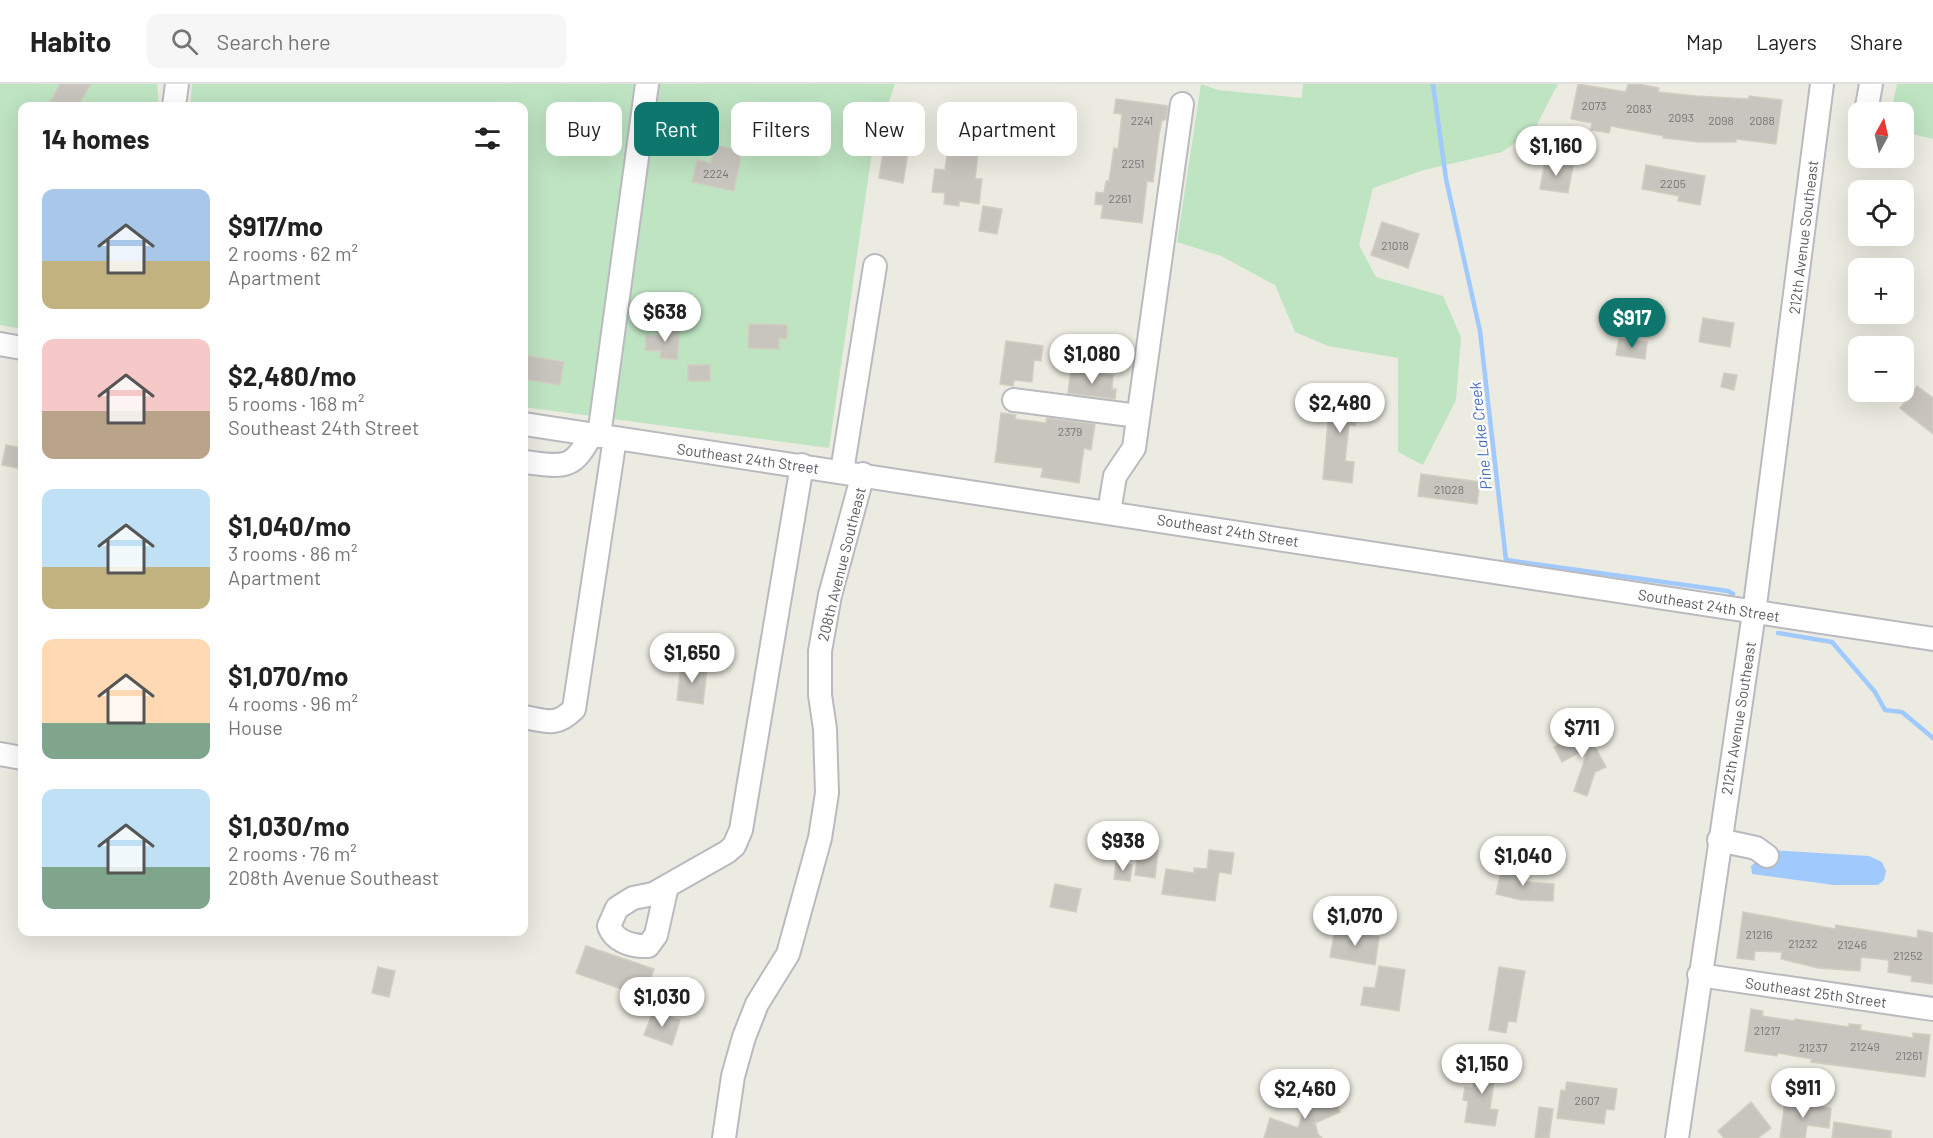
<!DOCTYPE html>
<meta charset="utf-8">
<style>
body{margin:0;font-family:Barlow,sans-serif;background:#f6f6f6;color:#222;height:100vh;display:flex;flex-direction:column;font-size:22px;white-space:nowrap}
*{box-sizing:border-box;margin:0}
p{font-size:20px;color:#767676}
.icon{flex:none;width:33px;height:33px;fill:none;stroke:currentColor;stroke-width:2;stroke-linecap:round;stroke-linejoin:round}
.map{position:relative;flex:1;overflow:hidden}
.details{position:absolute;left:18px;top:18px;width:510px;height:834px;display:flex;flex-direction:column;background:#fff;border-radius:12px;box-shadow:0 6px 24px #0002}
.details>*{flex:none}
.banner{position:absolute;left:546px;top:18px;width:570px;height:54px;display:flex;gap:12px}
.needle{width:39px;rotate:8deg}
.controls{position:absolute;left:1848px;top:18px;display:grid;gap:12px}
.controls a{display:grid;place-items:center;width:66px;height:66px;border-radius:12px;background:#fff;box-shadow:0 6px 24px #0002;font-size:30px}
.price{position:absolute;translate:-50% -51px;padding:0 14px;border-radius:21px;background:#fff;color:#222;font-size:20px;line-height:39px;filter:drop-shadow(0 2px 3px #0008)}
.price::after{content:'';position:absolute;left:50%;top:36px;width:18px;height:14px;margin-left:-9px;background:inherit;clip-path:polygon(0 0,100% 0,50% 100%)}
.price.on{background:#0f766e;color:#fff}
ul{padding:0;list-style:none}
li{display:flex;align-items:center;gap:18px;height:150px;padding:0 24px}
li span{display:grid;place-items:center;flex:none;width:168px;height:120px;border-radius:12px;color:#555}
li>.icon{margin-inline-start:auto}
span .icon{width:72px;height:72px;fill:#fffc;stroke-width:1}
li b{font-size:26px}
h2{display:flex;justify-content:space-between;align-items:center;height:72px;padding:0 24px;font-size:26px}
.chip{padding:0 21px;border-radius:12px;background:#fff;box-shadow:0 6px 24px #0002;font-size:21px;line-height:54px}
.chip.on{background:#0f766e;color:#fff}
header{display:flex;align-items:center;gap:36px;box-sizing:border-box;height:84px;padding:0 30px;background:#fff;border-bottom:2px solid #e0e0e0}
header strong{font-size:28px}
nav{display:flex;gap:33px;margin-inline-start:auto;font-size:21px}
.search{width:420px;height:54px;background:#f6f6f6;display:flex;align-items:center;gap:15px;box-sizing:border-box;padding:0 21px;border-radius:12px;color:#767676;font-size:22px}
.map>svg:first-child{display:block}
.green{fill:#bee4c2}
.water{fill:#a0c9fd}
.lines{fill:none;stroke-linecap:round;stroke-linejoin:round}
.stream{stroke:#a0c9fd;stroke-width:4.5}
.building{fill:#c8c5be;stroke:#d1cec0;stroke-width:1.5}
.minor-casing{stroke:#b9bac0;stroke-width:26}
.minor{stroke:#fff;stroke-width:22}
.labels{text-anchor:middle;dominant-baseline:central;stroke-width:4.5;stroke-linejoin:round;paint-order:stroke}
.number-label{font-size:12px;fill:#767679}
.street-label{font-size:15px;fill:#5a5c62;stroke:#fff}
.water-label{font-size:16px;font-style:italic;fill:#4471c0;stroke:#fff}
</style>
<header>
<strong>Habito</strong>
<div class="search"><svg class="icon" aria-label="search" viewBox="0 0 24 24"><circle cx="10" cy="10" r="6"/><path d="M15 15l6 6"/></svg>Search here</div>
<nav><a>Map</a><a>Layers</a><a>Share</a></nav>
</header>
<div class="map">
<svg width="1933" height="1054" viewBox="0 0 1933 1054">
<rect width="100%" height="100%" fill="#ecebe1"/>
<path class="green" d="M0,0H157L159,22H22V245L0,241Z
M192,0H895L872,68L829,364L524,323V22H190Z
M1201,0L1218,6L1302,14L1303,0H1558L1534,46L1502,68L1424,86L1373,104L1359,161L1376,193L1443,212L1461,253L1456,316L1423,381L1398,368V274L1328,262L1295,248L1275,201L1221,172L1177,158Z
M1897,0H1933V55L1905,48L1904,28H1895L1892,23Z"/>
<path class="water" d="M1770,766L1869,772L1882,778L1886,787L1884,796L1878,801H1834L1752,790L1751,782Z"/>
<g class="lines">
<path class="stream" d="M1433,0L1446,95L1480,247L1506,476L1728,507L1733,510
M1778,549L1832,558L1875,608L1885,626L1902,628L1933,654"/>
</g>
<path class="building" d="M60,0H91L78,22H48Z
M1578,0L1626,8L1628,0H1639L1659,4L1658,8L1696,12L1749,15V12L1782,16L1776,60L1736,55V58H1698L1663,54L1664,52L1611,42L1609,49L1591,46L1592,39L1571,35Z
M1116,15L1168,22L1166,36H1162L1159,51L1153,98L1147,97L1142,139L1101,134L1103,121L1095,120L1096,108L1104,109L1106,97H1109L1114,64L1118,65L1122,30L1114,29Z
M950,50L980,53L975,95H982L979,120L959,117V122L944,120L945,109L932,108L935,85L945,86Z
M886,51L910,55L903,99L879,94Z
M715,61L742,67L734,107L692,98L697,76L711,79Z
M1545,77L1573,82L1568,109L1540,105Z
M1646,81L1705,92L1700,121L1678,117L1679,112L1642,105Z
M983,122L1002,125L997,150L979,147Z
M1382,138L1419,150L1408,184L1371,171Z
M1703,234L1734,239L1730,263L1699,258Z
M749,240L787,241V255L779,254V265L748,264Z
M664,242L680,243L677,276L660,274L661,267L645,266L646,251L663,252Z
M1619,254L1647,258L1645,275L1616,271Z
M1006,257L1043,262L1041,277L1034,276L1032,298L1014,296L1013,302L1000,300Z
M524,271L564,278L560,301L524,295Z
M688,281H710V297H688Z
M1071,286L1113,291L1112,305H1116L1115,315L1068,309Z
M1724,289L1737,291L1734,306L1721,303Z
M1917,302L1933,314V350L1900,324Z
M1331,303L1360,308L1355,342L1349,341L1345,377L1354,378L1352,399L1323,395Z
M1001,329L1016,331L1015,335L1046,339L1047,334L1095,340L1091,366L1084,364L1079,399L1041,393L1043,384L995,378Z
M6,361L22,364V385L2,381Z
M1421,390L1480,398L1477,420L1418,412Z
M681,581L707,584L703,620L677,616Z
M1586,646L1606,683L1595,688L1587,712L1574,707L1589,663L1562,678L1554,663Z
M1139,764L1158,767L1155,794L1135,791Z
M1209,766L1234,769L1231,790L1219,788L1215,817L1162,810L1166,785L1194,789V784L1207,785Z
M1116,779L1132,781L1130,797L1114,795Z
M1502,782L1529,788L1526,798L1554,800L1553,817L1521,816L1496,810Z
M1055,800L1081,805L1076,828L1050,823Z
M1743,828L1835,845L1836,841L1917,854L1918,846L1933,849V900L1911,897L1912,892L1888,888L1889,876L1861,873L1860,887L1818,884L1781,875L1782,868L1755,867L1754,876L1737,874Z
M1335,846L1379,853L1375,881L1330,873Z
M586,862L654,885L644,913L576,889Z
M1379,882L1405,886L1399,927L1361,921L1364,903L1375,904Z
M378,883L395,887L389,913L372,909Z
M1499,883L1525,887L1516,938L1508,937L1506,949L1489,946Z
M1751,925L1763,927L1762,932L1794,937L1795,935L1849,943V940L1861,941L1860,946L1913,954V949L1930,951L1925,993L1811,978L1812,975L1778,969L1777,972L1745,967Z
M653,927L680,936L672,961L644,951Z
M1477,975L1497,978L1490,1025L1498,1026L1495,1042L1465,1038L1468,1017L1463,1016L1465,1003L1473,1004Z
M1567,998L1617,1005L1614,1026L1606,1025L1604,1040L1557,1034L1561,1006L1565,1007Z
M1332,1008L1340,1028L1315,1039L1318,1050L1322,1054H1264L1270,1034L1298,1044L1306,1019Z
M1751,1018L1771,1044L1758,1054H1724L1718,1047Z
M1785,1018L1831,1024L1829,1044L1807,1041L1805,1054H1780Z
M1539,1023L1553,1025L1549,1054H1535Z
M1834,1038L1891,1047V1054H1832Z"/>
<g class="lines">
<g class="minor-casing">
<path id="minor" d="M174,22L177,0
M1866,28L1871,0
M0,260L22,264
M1014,316L1138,332
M524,340L1933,555
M599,352L647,0
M524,378C562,382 572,388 591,351
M842,387L875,182
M1109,428L1115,392L1134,364L1182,20
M524,633C547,637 556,643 574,625L615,354
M0,670L22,674
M1719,756L1756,764L1767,772
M667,802L656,851L648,862C632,863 614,857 609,842L617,824L633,814L653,810L727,768L734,762L741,746L802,381
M1699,891L1933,925
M724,1054L733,992L744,953L757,920L788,870L820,754L827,709L825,645L820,611V567L830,511L863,390
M1677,1054L1754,529L1822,0"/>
</g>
<use href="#minor" class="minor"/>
</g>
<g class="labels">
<g class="number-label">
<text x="1594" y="21">2073</text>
<text x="1639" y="24">2083</text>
<text x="1681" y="33">2093</text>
<text x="1142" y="36">2241</text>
<text x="1721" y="36">2098</text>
<text x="1762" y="36">2088</text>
<text x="1133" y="79">2251</text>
<text x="716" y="89">2224</text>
<text x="1673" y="99">2205</text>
<text x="1120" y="114">2261</text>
<text x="1395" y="161">21018</text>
<text x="1070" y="347">2379</text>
<text x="1449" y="405">21028</text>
<text x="1759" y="850">21216</text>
<text x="1803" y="859">21232</text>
<text x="1852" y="860">21246</text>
<text x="1908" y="871">21252</text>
<text x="1767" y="946">21217</text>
<text x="1865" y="962">21249</text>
<text x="1813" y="963">21237</text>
<text x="1909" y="971">21261</text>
<text x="1587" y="1016">2607</text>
</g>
<g class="street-label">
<text transform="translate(1803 153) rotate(-83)">212th Avenue Southeast</text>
<text transform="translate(748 374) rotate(8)">Southeast 24th Street</text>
<text transform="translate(1228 446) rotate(9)">Southeast 24th Street</text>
<text transform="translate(841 480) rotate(-76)">208th Avenue Southeast</text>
<text transform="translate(1709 521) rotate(9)">Southeast 24th Street</text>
<text transform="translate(1738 634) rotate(-81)">212th Avenue Southeast</text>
<text transform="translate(1816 908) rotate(8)">Southeast 25th Street</text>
</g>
<g class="water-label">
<text transform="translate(1480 352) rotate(-96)">Pine Lake Creek</text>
</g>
</g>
</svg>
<div class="controls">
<a><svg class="needle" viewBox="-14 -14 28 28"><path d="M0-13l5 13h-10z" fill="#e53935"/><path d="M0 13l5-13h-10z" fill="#767676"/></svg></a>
<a><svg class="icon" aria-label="locate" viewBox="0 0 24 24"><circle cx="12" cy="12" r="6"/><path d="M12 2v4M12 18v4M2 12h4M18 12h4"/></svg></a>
<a>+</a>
<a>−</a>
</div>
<b class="price" style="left:1556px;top:93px">$1,160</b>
<b class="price" style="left:665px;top:259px">$638</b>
<b class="price on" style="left:1632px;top:265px">$917</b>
<b class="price" style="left:1092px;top:301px">$1,080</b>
<b class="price" style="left:1340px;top:350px">$2,480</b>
<b class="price" style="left:692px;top:600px">$1,650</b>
<b class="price" style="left:1582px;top:675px">$711</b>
<b class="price" style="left:1123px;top:788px">$938</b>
<b class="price" style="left:1523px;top:803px">$1,040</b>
<b class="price" style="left:1355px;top:863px">$1,070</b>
<b class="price" style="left:662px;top:944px">$1,030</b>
<b class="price" style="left:1482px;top:1011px">$1,150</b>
<b class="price" style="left:1803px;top:1035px">$911</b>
<b class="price" style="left:1305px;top:1036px">$2,460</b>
<div class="banner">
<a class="chip">Buy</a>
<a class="chip on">Rent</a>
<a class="chip">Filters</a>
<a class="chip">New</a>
<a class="chip">Apartment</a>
</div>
<section class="details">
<h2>14 homes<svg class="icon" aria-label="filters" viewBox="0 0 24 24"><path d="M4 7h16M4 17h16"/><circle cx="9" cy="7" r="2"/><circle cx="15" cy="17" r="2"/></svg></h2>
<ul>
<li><span style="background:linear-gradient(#a9c7e8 60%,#c2b280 0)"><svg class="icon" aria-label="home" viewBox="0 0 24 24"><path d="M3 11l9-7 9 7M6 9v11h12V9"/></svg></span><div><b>$917/mo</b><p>2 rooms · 62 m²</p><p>Apartment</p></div></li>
<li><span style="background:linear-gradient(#f6c9c9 60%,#b9a48a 0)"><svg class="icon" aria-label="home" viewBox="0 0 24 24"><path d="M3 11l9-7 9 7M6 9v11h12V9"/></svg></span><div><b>$2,480/mo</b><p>5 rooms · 168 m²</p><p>Southeast 24th Street</p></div></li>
<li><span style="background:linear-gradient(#bfe0f5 65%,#c2b280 0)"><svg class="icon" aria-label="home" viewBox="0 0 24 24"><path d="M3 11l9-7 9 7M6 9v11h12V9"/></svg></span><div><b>$1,040/mo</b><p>3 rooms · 86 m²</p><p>Apartment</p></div></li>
<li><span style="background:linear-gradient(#ffd9b3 70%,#7fa58c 0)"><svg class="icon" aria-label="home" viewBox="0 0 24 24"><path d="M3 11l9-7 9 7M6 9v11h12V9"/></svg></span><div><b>$1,070/mo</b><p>4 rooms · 96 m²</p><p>House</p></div></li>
<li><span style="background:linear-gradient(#bfe0f5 65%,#7fa58c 0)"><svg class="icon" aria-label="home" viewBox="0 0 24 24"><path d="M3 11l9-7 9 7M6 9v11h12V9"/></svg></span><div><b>$1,030/mo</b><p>2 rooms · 76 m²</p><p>208th Avenue Southeast</p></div></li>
</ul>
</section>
</div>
